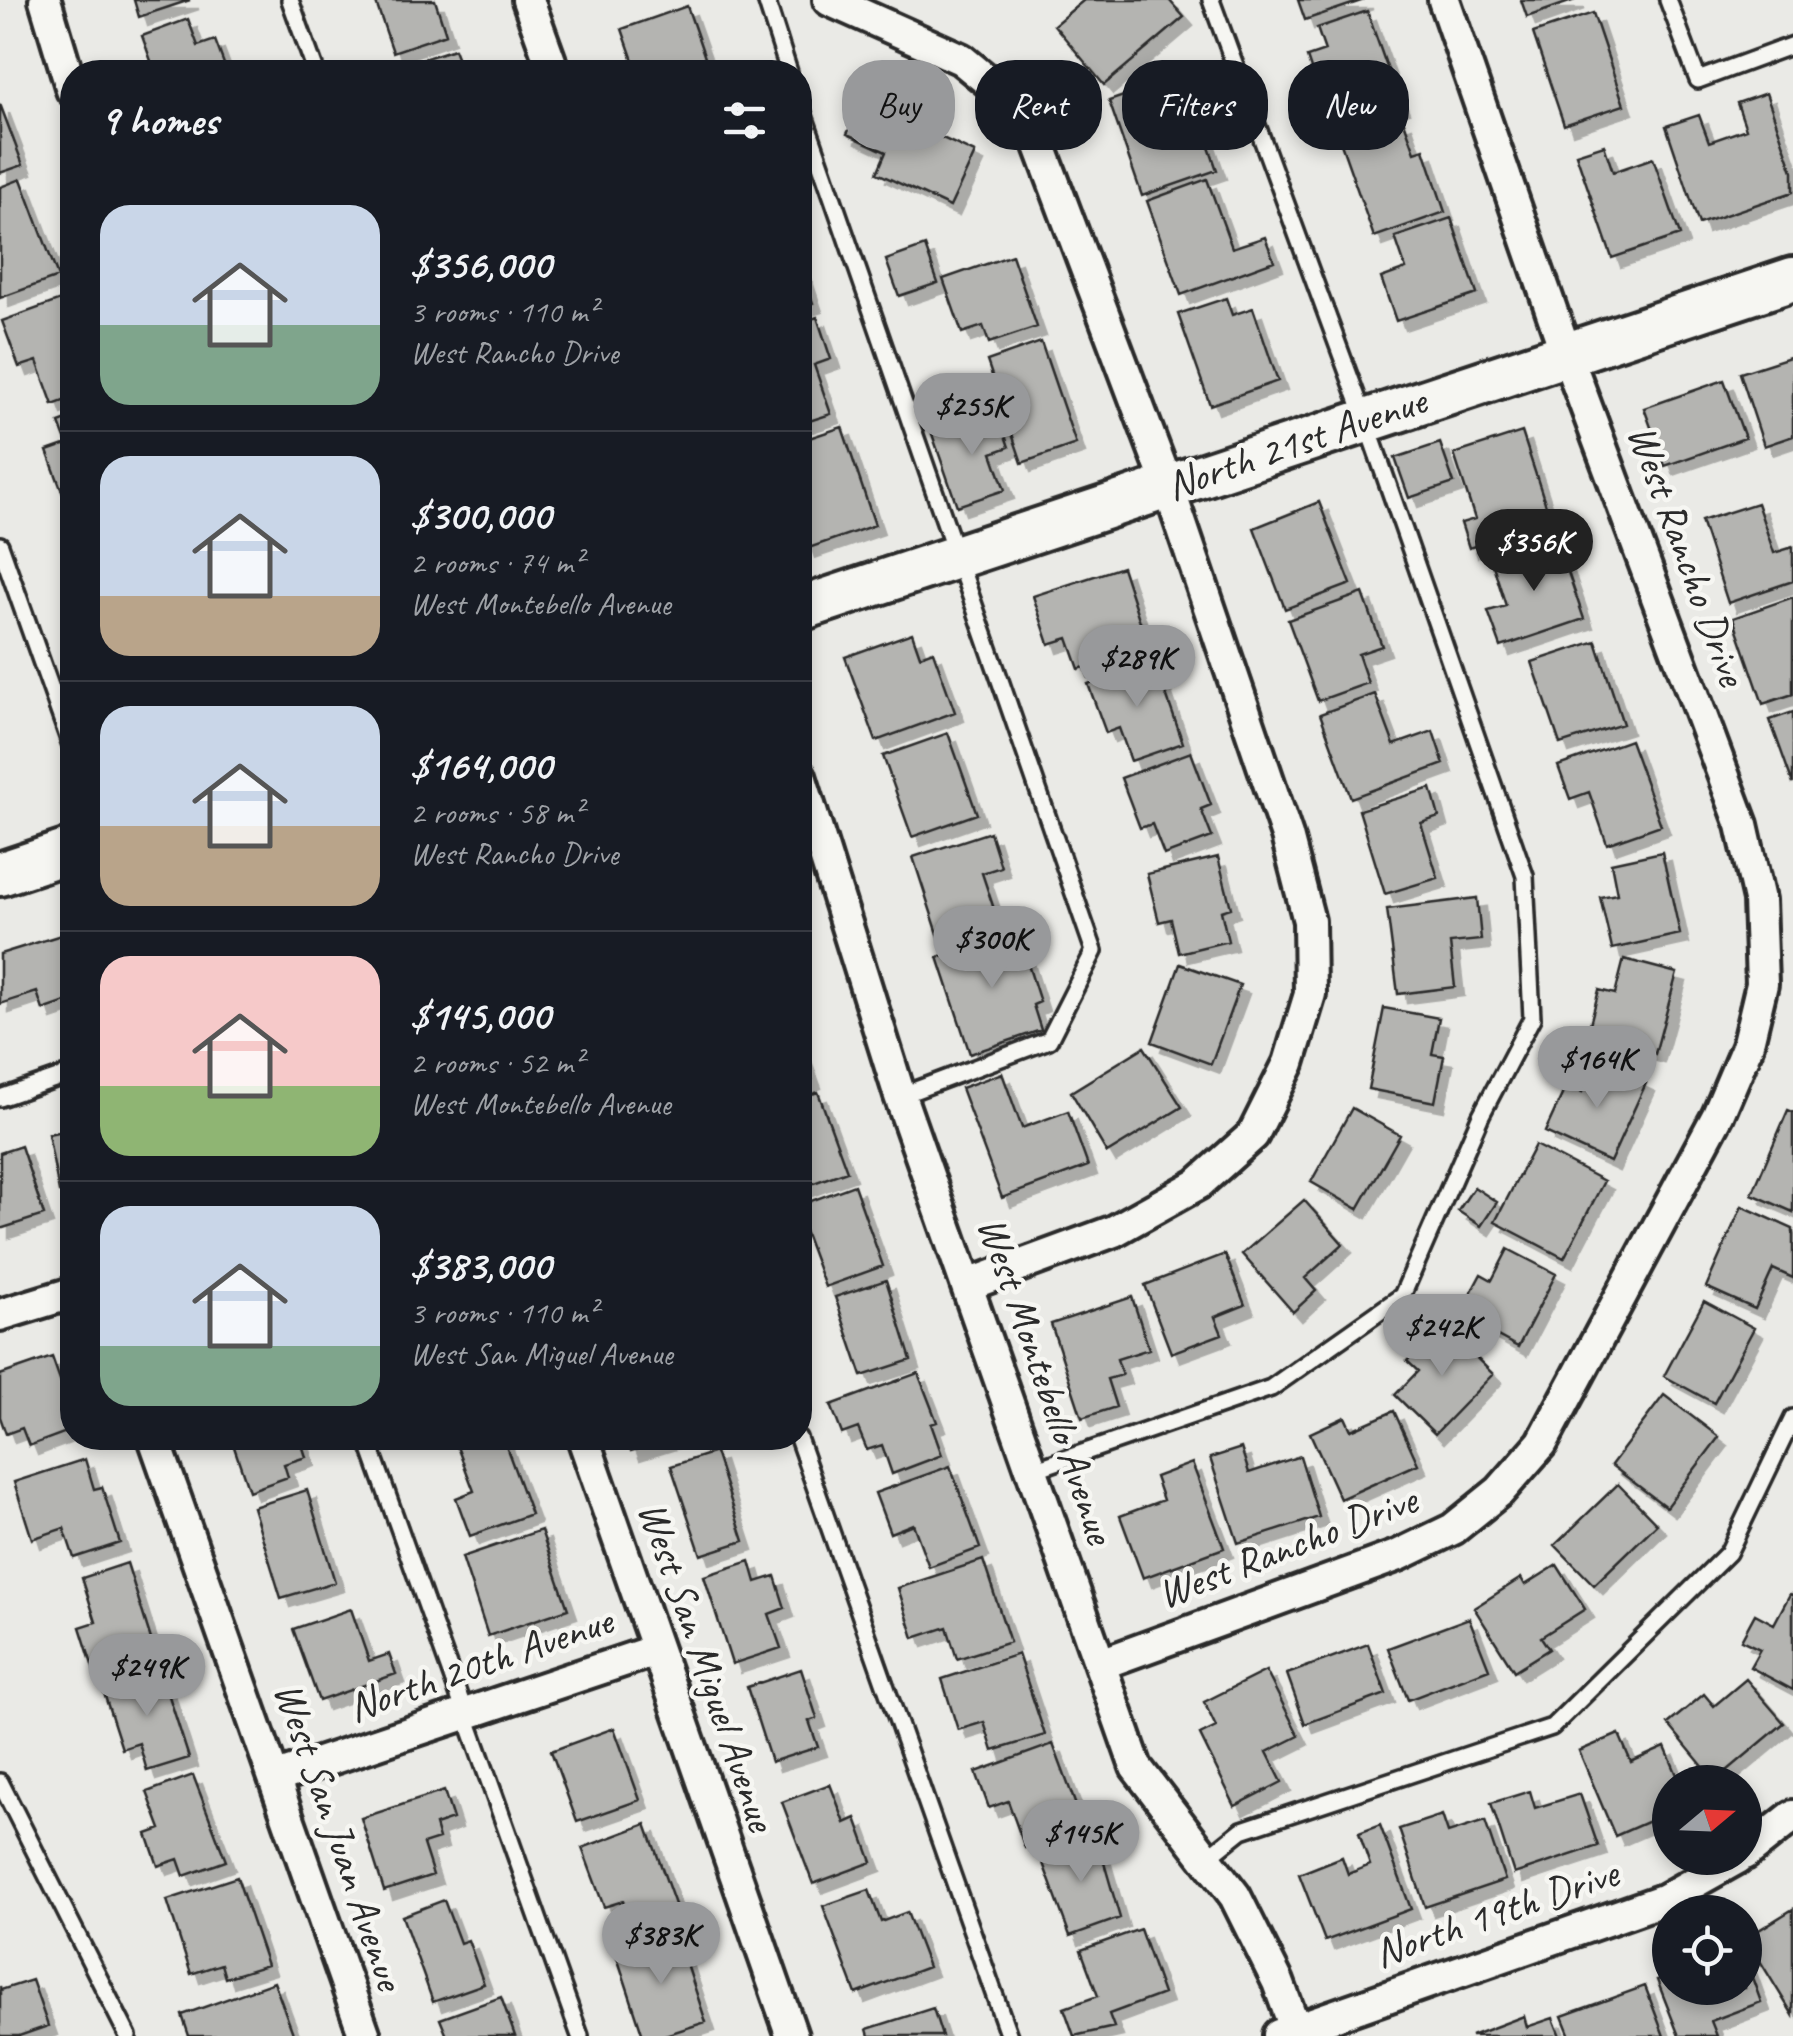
<!DOCTYPE html>
<meta charset="utf-8">
<style>
body{margin:0;font-family:Caveat,sans-serif;background:#242831;color:#f1f3f6;height:100vh;display:flex;flex-direction:column;font-size:38px;white-space:nowrap}
*{box-sizing:border-box;margin:0}
p{font-size:32px;color:#9ea1a6}
.icon{flex:none;width:55px;height:55px;fill:none;stroke:currentColor;stroke-width:2;stroke-linecap:round;stroke-linejoin:round}
.map{position:relative;flex:1;overflow:hidden}
.panel{position:absolute;left:60px;top:60px;width:752px;height:1390px;display:flex;flex-direction:column;background:#171b24;border-radius:40px;box-shadow:0 5px 15px #0003}
.panel>*{flex:none}
.guide{position:absolute;left:842px;top:60px;width:800px;height:90px;display:flex;gap:20px}
.needle{width:65px;rotate:71deg}
.controls{position:absolute;left:1652px;top:1765px;display:grid;gap:20px}
.controls a{display:grid;place-items:center;width:110px;height:110px;border-radius:50%;background:#171b24;box-shadow:0 5px 15px #0003;font-size:50px}
.price{position:absolute;translate:-50% -85px;padding:0 22px;border-radius:35px;background:#98999b;color:#111;font-size:32px;line-height:65px;filter:drop-shadow(0 2px 5px #0008)}
.price::after{content:'';position:absolute;left:50%;top:60px;width:30px;height:22px;margin-left:-15px;background:inherit;clip-path:polygon(0 0,100% 0,50% 100%)}
.price.active{background:#222;color:#fff}
ul{padding:0;list-style:none}
li{display:flex;align-items:center;gap:30px;height:250px;padding:0 40px}
li+li{border-top:2px solid #363941}
li span{display:grid;place-items:center;flex:none;width:280px;height:200px;border-radius:30px;color:#555}
li>.icon{margin-inline-start:auto}
span .icon{width:120px;height:120px;fill:#fffc;stroke-width:1}
li b{font-size:42px}
h2{display:flex;justify-content:space-between;align-items:center;height:120px;padding:0 40px;font-size:42px}
.pill{padding:0 35px;border-radius:40px;background:#171b24;box-shadow:0 5px 15px #0003;font-size:35px;line-height:90px}
.pill.active{background:#98999b;color:#111}
.map>svg:first-child{display:block}
.building{fill:#b4b4b1;stroke:#2b2b2b;stroke-width:2.5;filter:url(#shadow)}
.lines{fill:none;stroke-linecap:round;stroke-linejoin:round}
.lane-casing{stroke:#2b2b2b;stroke-width:22}
.street-casing{stroke:#2b2b2b;stroke-width:38}
.secondary-casing{stroke:#2b2b2b;stroke-width:50}
.lane{stroke:#f6f6f2;stroke-width:15}
.street{stroke:#f6f6f2;stroke-width:30}
.secondary{stroke:#f6f6f2;stroke-width:42}
.labels{text-anchor:middle;dominant-baseline:central;stroke-width:9;stroke-linejoin:round;paint-order:stroke}
.street-label{font-size:42px;fill:#2b2b2b;stroke:#f6f6f2}
</style>
<div class="map">
<svg width="1793" height="2036" viewBox="0 0 1793 2036">
<defs>
<filter id="shadow"><feDropShadow dx="9" dy="9" stdDeviation="0" flood-color="#0004"/></filter>
</defs>
<rect width="100%" height="100%" fill="#eaeae6"/>
<filter id="ink" filterUnits="userSpaceOnUse"><feTurbulence type="fractalNoise" baseFrequency=".01" numOctaves="2"/><feDisplacementMap in="SourceGraphic" scale="20" xChannelSelector="R" yChannelSelector="G"/><feConvolveMatrix kernelMatrix="1 2 1 2 8 2 1 2 1" color-interpolation-filters="sRGB"/></filter>
<g filter="url(#ink)">
<path class="building" d="M134,0H190L139,17Z
M375,0H435L446,34L393,52Z
M1084,0H1169L1184,17L1104,85L1054,25Z
M1298,0H1364L1305,20Z
M1521,0H1575L1527,17Z
M687,6L710,72H637L622,29Z
M1367,11L1400,104L1331,128L1307,57L1325,51L1317,28Z
M1593,13L1624,105L1564,125L1533,33Z
M188,19L198,46L215,40L227,72H155L142,36Z
M454,49L463,72H397L395,68Z
M1184,75L1217,170L1142,196L1109,101Z
M1766,93L1793,171V192L1699,224L1666,126L1699,115L1709,142L1746,129L1737,103Z
M863,101L975,153L950,207L877,173L886,152L847,134Z
M0,104L23,165L0,173Z
M1403,119L1415,152L1424,149L1445,212L1374,237L1340,141Z
M1604,145L1613,172L1653,158L1680,235L1612,258L1576,154Z
M21,179L58,277L0,298V187Z
M1207,179L1232,248L1265,237L1274,261L1181,295L1147,201Z
M1451,218L1477,294L1396,321L1381,278L1406,269L1395,237Z
M925,246L938,283L899,296L886,260Z
M1012,255L1037,327L989,343L983,326L962,333L943,279Z
M800,264L813,303L800,307Z
M66,298L72,316V398L53,405L37,361L19,367L2,321Z
M1226,298L1232,315L1253,308L1278,381L1210,405L1178,314Z
M817,317L831,359L814,365L831,414L800,424V323Z
M1041,342L1076,444L1022,463L987,361Z
M1793,356V436L1764,446L1740,373Z
M1724,380L1745,438L1665,466L1644,408Z
M997,412L1009,447L992,453L1005,490L957,506L932,434Z
M72,418V503L67,505L47,451L67,444L59,423Z
M842,427L875,525L806,549L800,531V441Z
M1522,432L1551,521L1469,548L1461,523L1475,519L1454,454Z
M1440,443L1454,483L1409,498L1395,458Z
M1319,502L1351,584L1285,609L1254,528Z
M1757,503L1774,553L1793,547V581L1728,603L1701,521Z
M1557,540L1584,619L1501,647L1488,611L1506,606L1492,562Z
M1122,567L1148,646L1079,669L1068,638L1049,644L1033,596Z
M1363,593L1382,646L1358,654L1368,683L1318,701L1288,620Z
M1793,597V694L1763,704L1733,618Z
M912,633L920,656L933,651L955,712L876,741L845,657Z
M1596,641L1623,724L1560,744L1532,662Z
M1154,660L1183,743L1131,761L1119,728L1106,733L1088,684Z
M1375,694L1394,745L1433,731L1444,764L1351,798L1320,714Z
M1793,712V784L1770,720Z
M948,733L977,814L912,837L883,756Z
M1630,740L1661,825L1607,844L1589,792L1570,799L1558,766Z
M1191,752L1211,805L1201,809L1212,837L1164,855L1152,824L1140,828L1121,778Z
M1431,788L1439,817L1421,823L1438,878L1385,894L1359,810Z
M990,832L1001,867L982,873L997,918L939,937L913,857Z
M1662,852L1680,934L1612,949L1600,897L1617,894L1611,863Z
M1218,857L1231,908L1221,911L1228,941L1179,953L1171,919L1159,922L1147,874Z
M1477,898L1481,940L1450,943L1455,987L1398,994L1387,909Z
M1017,930L1040,1002L1033,1005L1041,1030L970,1054L938,957Z
M71,932L72,1000L43,1010L37,992L0,1004V954Z
M1624,959L1677,973L1655,1054L1587,1035L1599,990L1615,994Z
M1180,964L1240,985L1211,1064L1152,1042Z
M1384,1008L1439,1018L1432,1054L1444,1056L1435,1102L1368,1089Z
M800,1047L812,1079L800,1084Z
M1144,1047L1182,1107L1107,1153L1071,1092Z
M1596,1060L1646,1083L1610,1162L1545,1132L1567,1084L1582,1092Z
M1002,1073L1022,1128L1068,1111L1088,1166L1002,1198L961,1088Z
M818,1092L847,1171L800,1188V1098Z
M1352,1108L1400,1135L1358,1209L1311,1182Z
M1788,1110L1793,1112V1212L1752,1194Z
M72,1129V1189L59,1192L48,1134Z
M1535,1145L1604,1181L1564,1258L1495,1222Z
M21,1146L44,1215L0,1229V1153Z
M854,1185L883,1266L825,1287L800,1220V1205Z
M1474,1187L1497,1202L1481,1226L1458,1211Z
M1304,1200L1343,1244L1305,1278L1316,1291L1293,1312L1242,1254Z
M1742,1206L1793,1229V1278L1773,1269L1755,1309L1706,1287Z
M1508,1249L1556,1274L1518,1347L1459,1315L1481,1274L1492,1280Z
M1225,1254L1245,1305L1215,1317L1222,1334L1171,1353L1145,1285Z
M886,1280L911,1360L862,1376L835,1297Z
M1132,1297L1149,1349L1117,1359L1122,1375L1107,1379L1116,1407L1082,1418L1051,1324Z
M1704,1301L1754,1328L1714,1403L1664,1376Z
M1442,1324L1493,1374L1435,1434L1395,1395L1418,1371L1407,1361Z
M52,1357L72,1414V1430L29,1446L22,1428L6,1434L0,1417V1375Z
M918,1373L937,1422L931,1424L942,1455L892,1474L882,1445L867,1450L858,1428L842,1434L831,1405Z
M1664,1395L1719,1437L1666,1507L1611,1465Z
M1394,1411L1418,1464L1340,1499L1310,1433L1345,1417L1351,1430Z
M231,1438H300L306,1457L284,1464L288,1477L249,1491Z
M474,1438H503L531,1514L470,1536L456,1498L474,1491L456,1444Z
M626,1438H673L631,1451Z
M1241,1448L1249,1473L1300,1456L1319,1517L1238,1543L1210,1458Z
M715,1452L744,1541L701,1555L671,1466Z
M85,1459L94,1489L102,1487L120,1543L74,1558L64,1528L32,1539L14,1482Z
M1192,1463L1224,1548L1143,1578L1120,1516L1163,1500L1155,1477Z
M950,1466L980,1548L929,1567L913,1524L890,1533L875,1493Z
M1618,1484L1657,1524L1594,1585L1555,1545Z
M307,1490L335,1582L281,1598L253,1507Z
M541,1530L568,1609L488,1636L462,1557Z
M983,1560L1010,1642L957,1659L947,1627L914,1638L898,1588Z
M750,1561L756,1582L775,1576L785,1608L769,1614L781,1648L732,1664L704,1576Z
M127,1563L155,1652L94,1671L80,1627L96,1622L82,1578Z
M1557,1565L1585,1609L1541,1637L1549,1649L1514,1671L1474,1608L1521,1578L1525,1585Z
M1790,1594L1793,1595V1690L1750,1667L1760,1649L1741,1640L1755,1614L1774,1624Z
M351,1609L369,1661L389,1654L396,1674L319,1701L293,1629Z
M1469,1618L1489,1669L1408,1700L1388,1648Z
M1368,1644L1386,1694L1305,1724L1287,1674Z
M1018,1654L1045,1735L993,1751L984,1722L958,1730L942,1679Z
M160,1668L189,1758L147,1771L139,1743L122,1749L102,1687Z
M801,1669L817,1718L809,1721L818,1747L771,1762L747,1687Z
M1266,1671L1299,1736L1267,1752L1282,1782L1235,1806L1200,1735L1216,1727L1204,1702Z
M1746,1679L1784,1723L1715,1781L1668,1724L1704,1694L1714,1706Z
M614,1728L640,1800L577,1822L551,1751Z
M1619,1734L1631,1762L1665,1747L1680,1782H1670V1812L1615,1836L1579,1751Z
M1053,1744L1084,1827L1025,1848L1008,1801L989,1808L976,1772Z
M193,1775L226,1861L184,1876L178,1859L158,1866L147,1834L161,1829L147,1792Z
M830,1784L845,1823L856,1818L872,1862L813,1884L782,1802Z
M444,1791L453,1819L435,1825L439,1839L423,1844L433,1875L384,1891L361,1818Z
M1530,1791L1535,1808L1580,1794L1598,1846L1514,1874L1491,1803Z
M1442,1815L1448,1833L1485,1821L1505,1880L1425,1907L1399,1829Z
M646,1824L677,1910L633,1926L623,1901L604,1907L582,1848Z
M1380,1825L1411,1909L1325,1941L1299,1874L1342,1857L1348,1874L1370,1865L1359,1833Z
M1096,1835L1120,1918L1070,1936L1040,1855Z
M237,1877L267,1965L225,1978L221,1964L191,1974L167,1900Z
M869,1890L881,1922L907,1912L928,1967L856,1994L823,1906Z
M444,1900L460,1943L468,1940L484,1984L433,2002L402,1916Z
M1793,1909V2015L1746,1938Z
M1140,1929L1163,1994L1109,2014L1114,2027L1074,2036L1064,2008L1098,1996L1081,1950Z
M677,1934L706,2022L662,2036H643L616,1954Z
M1745,1958L1761,2002L1711,2021L1717,2036H1679L1657,1980L1670,1975V1988H1745Z
M32,1980L48,2026L19,2036H0V1986L1,1990Z
M274,1982L294,2036H189L182,2015Z
M1645,1986L1664,2036H1570L1562,2016Z
M501,1997L515,2036H447L440,2019Z
M933,2008L942,2036H869L867,2029Z
M1524,2016L1527,2027L1553,2018L1560,2036H1471Z"/>
<g class="lines">
<g class="lane-casing">
<path id="lane" d="M290,0L316,72
M766,0L789,72
M1668,0L1698,80L1793,45
M800,104L1094,951L1049,1040L900,1096
M0,545L72,748
M0,1098L72,1073
M367,1438L580,2036
M798,1438L1009,2036
M1033,1470L1271,1388L1402,1296L1481,1115L1532,1018L1525,876L1365,419L1211,0
M0,1782L128,2036
M1207,1858L1242,1830L1552,1727L1728,1553L1793,1418"/>
</g>
<g class="street-casing">
<path id="street" d="M45,0L72,90
M528,0L554,72
M829,0L961,59L1028,114L1168,486L1287,836L1309,921L1310,994L1289,1063L1253,1135L1198,1184L1114,1231L968,1285
M800,776L900,1096L1136,1767L1235,1896L1278,1982L1298,2036
M0,1315L72,1293
M154,1438L365,2036
M583,1438L792,2036
M1101,1664L1399,1555L1453,1529L1500,1491L1542,1443L1718,1115L1747,1047L1762,984L1759,900L1742,825L1566,353L1444,0
M274,1778L656,1650
M1745,1854L1793,1816
M1279,2035L1663,1900L1738,1858"/>
</g>
<g class="secondary-casing">
<path id="secondary" d="M800,609L1793,279
M0,874L72,850"/>
</g>
<use href="#lane" class="lane"/>
<use href="#street" class="street"/>
<use href="#secondary" class="secondary"/>
</g>
</g>
<g class="labels">
<g class="street-label">
<text transform="translate(1296 443) rotate(-19)">North 21st Avenue</text>
<text transform="translate(1687 555) rotate(70)">West Rancho Drive</text>
<text transform="translate(1046 1380) rotate(71)">West Montebello Avenue</text>
<text transform="translate(1287 1547) rotate(-21)">West Rancho Drive</text>
<text transform="translate(480 1664) rotate(-19)">North 20th Avenue</text>
<text transform="translate(707 1666) rotate(71)">West San Miguel Avenue</text>
<text transform="translate(339 1836) rotate(71)">West San Juan Avenue</text>
<text transform="translate(1496 1913) rotate(-19)">North 19th Drive</text>
</g>
</g>
</svg>
<div class="controls">
<a><svg class="needle" viewBox="-14 -14 28 28"><path d="M0-13l5 13h-10z" fill="#e53935"/><path d="M0 13l5-13h-10z" fill="#9ea1a6"/></svg></a>
<a><svg class="icon" aria-label="locate" viewBox="0 0 24 24"><circle cx="12" cy="12" r="6"/><path d="M12 2v4M12 18v4M2 12h4M18 12h4"/></svg></a>
</div>
<b class="price" style="left:972px;top:458px">$255K</b>
<b class="price active" style="left:1534px;top:594px">$356K</b>
<b class="price" style="left:1137px;top:710px">$289K</b>
<b class="price" style="left:992px;top:991px">$300K</b>
<b class="price" style="left:1597px;top:1111px">$164K</b>
<b class="price" style="left:1442px;top:1379px">$242K</b>
<b class="price" style="left:147px;top:1719px">$249K</b>
<b class="price" style="left:1081px;top:1885px">$145K</b>
<b class="price" style="left:661px;top:1987px">$383K</b>
<div class="guide">
<a class="pill active">Buy</a>
<a class="pill">Rent</a>
<a class="pill">Filters</a>
<a class="pill">New</a>
</div>
<section class="panel">
<h2>9 homes<svg class="icon" aria-label="filters" viewBox="0 0 24 24"><path d="M4 7h16M4 17h16"/><circle cx="9" cy="7" r="2"/><circle cx="15" cy="17" r="2"/></svg></h2>
<ul>
<li><span style="background:linear-gradient(#c9d6e8 60%,#7fa58c 0)"><svg class="icon" aria-label="home" viewBox="0 0 24 24"><path d="M3 11l9-7 9 7M6 9v11h12V9"/></svg></span><div><b>$356,000</b><p>3 rooms · 110 m²</p><p>West Rancho Drive</p></div></li>
<li><span style="background:linear-gradient(#c9d6e8 70%,#b9a48a 0)"><svg class="icon" aria-label="home" viewBox="0 0 24 24"><path d="M3 11l9-7 9 7M6 9v11h12V9"/></svg></span><div><b>$300,000</b><p>2 rooms · 74 m²</p><p>West Montebello Avenue</p></div></li>
<li><span style="background:linear-gradient(#c9d6e8 60%,#b9a48a 0)"><svg class="icon" aria-label="home" viewBox="0 0 24 24"><path d="M3 11l9-7 9 7M6 9v11h12V9"/></svg></span><div><b>$164,000</b><p>2 rooms · 58 m²</p><p>West Rancho Drive</p></div></li>
<li><span style="background:linear-gradient(#f6c9c9 65%,#8fb573 0)"><svg class="icon" aria-label="home" viewBox="0 0 24 24"><path d="M3 11l9-7 9 7M6 9v11h12V9"/></svg></span><div><b>$145,000</b><p>2 rooms · 52 m²</p><p>West Montebello Avenue</p></div></li>
<li><span style="background:linear-gradient(#c9d6e8 70%,#7fa58c 0)"><svg class="icon" aria-label="home" viewBox="0 0 24 24"><path d="M3 11l9-7 9 7M6 9v11h12V9"/></svg></span><div><b>$383,000</b><p>3 rooms · 110 m²</p><p>West San Miguel Avenue</p></div></li>
</ul>
</section>
</div>
